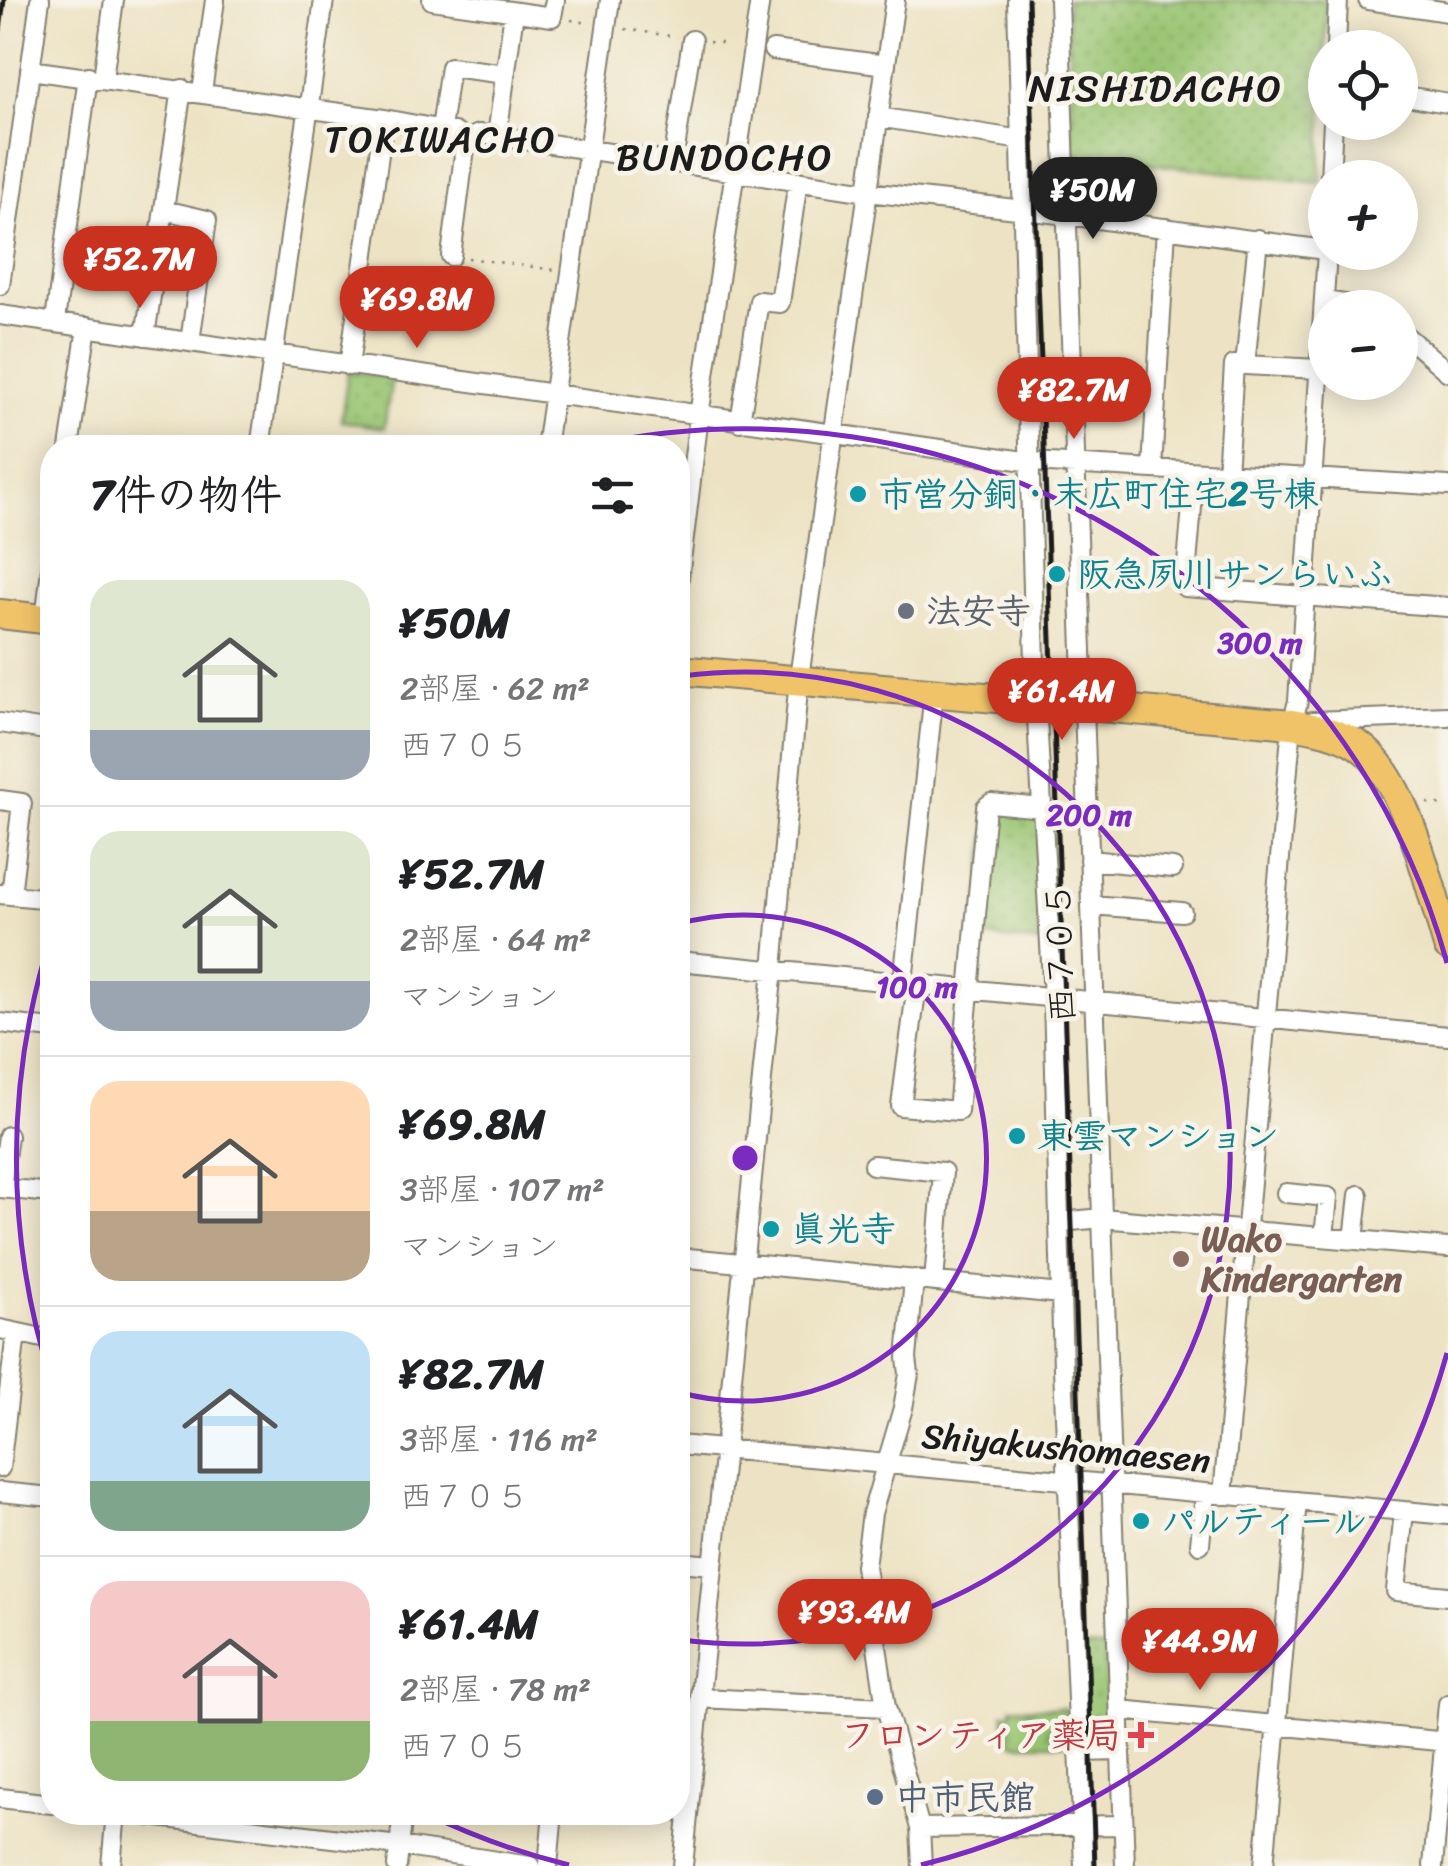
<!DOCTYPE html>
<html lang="ja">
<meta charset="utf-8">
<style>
body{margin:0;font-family:Sriracha,"Klee One",sans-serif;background:#f6f6f6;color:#202124;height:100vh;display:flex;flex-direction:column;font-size:38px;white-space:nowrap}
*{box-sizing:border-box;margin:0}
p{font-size:32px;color:#757577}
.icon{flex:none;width:55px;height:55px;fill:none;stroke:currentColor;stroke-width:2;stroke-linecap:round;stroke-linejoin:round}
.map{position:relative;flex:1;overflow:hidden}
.details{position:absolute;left:40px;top:435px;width:650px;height:1390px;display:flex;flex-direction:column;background:#fff;border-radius:40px;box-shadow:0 5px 25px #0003}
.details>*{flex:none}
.buttons{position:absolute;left:1308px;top:30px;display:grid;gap:20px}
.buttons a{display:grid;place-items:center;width:110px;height:110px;border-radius:50%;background:#fff;box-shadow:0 5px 25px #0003;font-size:50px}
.price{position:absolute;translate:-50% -85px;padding:0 22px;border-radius:35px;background:#c8321e;color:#fff;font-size:32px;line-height:65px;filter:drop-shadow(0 2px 5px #0008)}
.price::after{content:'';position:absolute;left:50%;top:60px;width:30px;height:22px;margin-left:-15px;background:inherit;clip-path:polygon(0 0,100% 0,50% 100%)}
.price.current{background:#222;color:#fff}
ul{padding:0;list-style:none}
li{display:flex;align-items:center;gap:30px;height:250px;padding:0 50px}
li+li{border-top:2px solid #e0e0e0}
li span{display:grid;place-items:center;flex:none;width:280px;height:200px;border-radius:30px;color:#555}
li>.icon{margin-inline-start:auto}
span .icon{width:120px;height:120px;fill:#fffc;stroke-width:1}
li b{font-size:42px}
h2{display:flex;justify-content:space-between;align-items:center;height:120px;padding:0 50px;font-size:42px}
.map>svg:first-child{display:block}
.cemetery{fill:url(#cemetery-stones);stroke:#5a7046;stroke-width:2.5}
.park{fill:url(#park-dots);stroke:#5a7046;stroke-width:2.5}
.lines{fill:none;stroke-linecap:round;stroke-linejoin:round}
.minor-casing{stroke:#848070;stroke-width:22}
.highway-casing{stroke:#848070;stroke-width:32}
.path{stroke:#848070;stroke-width:2.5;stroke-dasharray:2.5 8;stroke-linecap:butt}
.minor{stroke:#fff;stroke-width:18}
.highway{stroke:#f1c369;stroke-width:28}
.rail{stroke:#1c1c1c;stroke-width:5}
.ring{fill:none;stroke:#7b2cbf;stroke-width:5}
.culture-dot{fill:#0f9aa8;stroke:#f7f3e8;stroke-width:4}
.worship-dot{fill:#6b7280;stroke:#f7f3e8;stroke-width:4}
.education-dot{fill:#8d6e63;stroke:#f7f3e8;stroke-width:4}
.health-dot{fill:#e0444e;stroke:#f7f3e8;stroke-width:4}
.service-dot{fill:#5c6f8a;stroke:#f7f3e8;stroke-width:4}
.labels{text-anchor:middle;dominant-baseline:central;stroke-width:9;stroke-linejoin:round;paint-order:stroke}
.culture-label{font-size:35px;font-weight:bold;fill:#0d838f;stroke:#f7f3e8;text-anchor:start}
.worship-label{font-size:35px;font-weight:bold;fill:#5b616d;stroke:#f7f3e8;text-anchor:start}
.street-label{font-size:35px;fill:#1c1c1c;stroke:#f7f3e8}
.education-label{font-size:35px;font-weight:bold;fill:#785e54;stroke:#f7f3e8;text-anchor:start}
.health-label{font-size:35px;font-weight:bold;fill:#be3a42;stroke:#f7f3e8;text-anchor:end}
.service-label{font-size:35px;font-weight:bold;fill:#4e5e75;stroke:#f7f3e8;text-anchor:start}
.neighbourhood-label{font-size:38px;letter-spacing:2.5px;fill:#1c1c1c;stroke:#f7f3e8}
.centre{fill:#7b2cbf;stroke:#f7f3e8;stroke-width:5}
.ring-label{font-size:30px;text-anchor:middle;font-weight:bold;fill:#7b2cbf;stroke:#f7f3e8;stroke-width:9;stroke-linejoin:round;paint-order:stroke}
</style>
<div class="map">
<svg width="1448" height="1866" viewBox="0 0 1448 1866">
<defs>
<pattern id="cemetery-stones" width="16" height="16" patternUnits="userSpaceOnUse" patternTransform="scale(2.5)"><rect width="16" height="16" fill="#98c471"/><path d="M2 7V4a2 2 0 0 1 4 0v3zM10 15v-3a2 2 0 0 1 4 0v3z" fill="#82a861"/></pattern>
<pattern id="park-dots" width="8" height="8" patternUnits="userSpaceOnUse" patternTransform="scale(2.5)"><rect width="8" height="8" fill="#98c471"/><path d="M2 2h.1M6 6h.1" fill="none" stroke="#82a861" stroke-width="1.8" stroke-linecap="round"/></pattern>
</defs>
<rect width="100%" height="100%" fill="#f7f3e8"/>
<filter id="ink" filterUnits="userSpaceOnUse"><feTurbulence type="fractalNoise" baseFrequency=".01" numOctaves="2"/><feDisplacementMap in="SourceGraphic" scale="20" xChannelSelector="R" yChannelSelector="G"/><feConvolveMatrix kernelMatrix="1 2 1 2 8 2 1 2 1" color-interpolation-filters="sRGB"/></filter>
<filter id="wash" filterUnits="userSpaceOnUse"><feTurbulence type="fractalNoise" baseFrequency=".0048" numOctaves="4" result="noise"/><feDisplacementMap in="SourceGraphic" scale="40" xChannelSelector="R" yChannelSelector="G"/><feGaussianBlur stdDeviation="2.25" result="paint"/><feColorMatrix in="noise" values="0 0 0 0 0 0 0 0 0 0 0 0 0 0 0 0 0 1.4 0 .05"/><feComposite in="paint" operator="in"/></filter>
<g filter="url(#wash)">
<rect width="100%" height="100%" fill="#ede3c4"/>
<path class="cemetery" d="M1012,1707L1064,1708L1072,1729L1073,1744H1014L1006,1737L1004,1713L1012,1712Z"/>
<path class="park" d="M1067,0H1327L1320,183L1073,155Z
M348,371L392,378L384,428L341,421Z
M997,809L1032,813L1041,822L1044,943L976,936L988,821Z
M1105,1647L1109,1734L1085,1735L1082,1648Z"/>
</g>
<g filter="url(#ink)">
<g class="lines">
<g class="minor-casing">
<path id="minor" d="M432,0L552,17L555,0
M1017,0L1036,701L1053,997L1063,1368L1084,1866
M1059,0L1125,1866
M1368,0L1448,12
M1336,48L1338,0
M773,50L886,65
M30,70L384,119L454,132L466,140L479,134L497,136L868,192L1068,215L1325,250
M103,78L114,0
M202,92L215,0
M1400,95L1448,103
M878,117L1021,140
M441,129L450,67L506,74
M497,136L514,12
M673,162L692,40
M1330,178L1333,122
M164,210L207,220L190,342
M1258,239L1245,365L1318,369
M451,256L466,140
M0,285L40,0
M1324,301L1372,308
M0,315L1032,462L1448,486
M55,321L88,76
M1400,331L1448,372
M145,336L182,89
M349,366L384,119
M740,422L759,301L780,303L798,181
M69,448L87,327
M260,448L324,0
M546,448L610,0
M1152,469L1166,228
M1195,472L1185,587L1448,607
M1227,474L1234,365H1245
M678,586L699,416L760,0
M45,620L52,560
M1313,721L1448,716
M0,723L52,731
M0,800L22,803L11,895
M1089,860L1173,868
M0,894L52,899
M47,898L52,854
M1091,905L1182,912
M678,961L1448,1036
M903,982L934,692
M917,984L901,1106L958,1111L986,807L991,803L1042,808
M0,1023L52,1029
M873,1165L943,1172L934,1282
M0,1188L52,1193
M1,1188L8,1136
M1286,1193L1328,1197L1324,1237
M1061,1222L1102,1218L1448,1248
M1354,1240L1359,1195
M678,1257L1061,1294
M914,1279L907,1358L909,1374L903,1408L872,1513L865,1566L886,1707L920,1828L922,1866
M0,1329L52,1340
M678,1445L1448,1515
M0,1468L16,1333
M0,1492L52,1497
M1223,1495L1292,724L1298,701L1327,252
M1404,1511L1396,1591L1448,1596
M1200,1544L1205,1493
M678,1562L713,1565
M700,1698L886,1707
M1120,1710L1448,1742
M1080,1752L1121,1751
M0,1798L52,1804
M116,1812L399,1846L530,1866
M920,1828L1124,1825
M111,1866L116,1812
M397,1866L403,1812
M548,1866L553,1812
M683,1866L773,969L799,678L895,0
M1264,1866L1297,1501
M1433,1866L1448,1704"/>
</g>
<g class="highway-casing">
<path id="highway" d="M0,614L52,620
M678,670L1292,724C1315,728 1338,732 1358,745C1406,776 1431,892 1448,946"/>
</g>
<path class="path" d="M571,20L588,23
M625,29L677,37
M709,42L728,44
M468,258L555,270
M1427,803L1448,805"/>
<use href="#minor" class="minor"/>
<use href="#highway" class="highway"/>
<path class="rail" d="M1028,0L1095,1866
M0,30L4,0"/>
</g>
</g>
<g class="ring">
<path d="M678 924A243 243 0 1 1 678 1392"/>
<path d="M682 676A486 486 0 1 1 682 1640"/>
<path d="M1447 1353A729 729 0 0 1 921 1865M569 1865A729 729 0 0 1 425 1813M52 1383A729 729 0 0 1 52 933M587 446A729 729 0 0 1 1447 963"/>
</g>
<g class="culture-dot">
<circle cx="858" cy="494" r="10"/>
<circle cx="1057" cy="574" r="10"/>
<circle cx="1017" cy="1136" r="10"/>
<circle cx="771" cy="1229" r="10"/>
<circle cx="1141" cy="1521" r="10"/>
</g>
<circle class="worship-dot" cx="906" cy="611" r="10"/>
<circle class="education-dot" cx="1181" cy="1259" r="10"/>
<path class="health-dot" d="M1136 1720h10v10h10v10h-10v10h-10v-10h-10v-10h10z"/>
<circle class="service-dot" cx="875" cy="1797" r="10"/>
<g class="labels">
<g class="culture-label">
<text x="878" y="494">市営分銅・末広町住宅2号棟</text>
<text x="1077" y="574">阪急夙川サンらいふ</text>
<text x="1037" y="1136">東雲マンション</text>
<text x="791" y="1229">眞光寺</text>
<text x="1161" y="1521">パルティール</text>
</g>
<g class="worship-label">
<text x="926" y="611">法安寺</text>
</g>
<g class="street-label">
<text transform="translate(1060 953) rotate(-92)">西７０５</text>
<text transform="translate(1066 1448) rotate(5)">Shiyakushomaesen</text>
</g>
<g class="education-label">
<text x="1201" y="1239">Wako<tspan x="1201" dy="40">Kindergarten</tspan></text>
</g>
<g class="health-label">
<text x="1121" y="1735">フロンティア薬局</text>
</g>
<g class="service-label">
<text x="895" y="1797">中市民館</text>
</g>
<g class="neighbourhood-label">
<text x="1156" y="88">NISHIDACHO</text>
<text x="441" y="139">TOKIWACHO</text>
<text x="725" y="157">BUNDOCHO</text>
</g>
</g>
<circle cx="745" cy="1158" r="15" class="centre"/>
<g class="ring-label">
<text x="1260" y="653">300 m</text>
<text x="1089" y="825">200 m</text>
<text x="917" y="997">100 m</text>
</g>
</svg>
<div class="buttons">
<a><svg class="icon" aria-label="locate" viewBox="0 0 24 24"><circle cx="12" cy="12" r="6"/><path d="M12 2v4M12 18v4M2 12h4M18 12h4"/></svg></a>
<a>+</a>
<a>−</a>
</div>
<b class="price current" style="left:1093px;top:242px">¥50M</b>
<b class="price" style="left:140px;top:311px">¥52.7M</b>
<b class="price" style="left:417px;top:351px">¥69.8M</b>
<b class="price" style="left:1074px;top:442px">¥82.7M</b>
<b class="price" style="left:1062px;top:743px">¥61.4M</b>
<b class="price" style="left:855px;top:1664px">¥93.4M</b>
<b class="price" style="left:1200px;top:1693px">¥44.9M</b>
<section class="details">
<h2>7件の物件<svg class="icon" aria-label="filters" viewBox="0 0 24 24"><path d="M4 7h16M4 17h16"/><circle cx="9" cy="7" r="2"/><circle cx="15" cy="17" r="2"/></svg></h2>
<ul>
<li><span style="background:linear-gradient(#dfe7d0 75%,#9aa5b1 0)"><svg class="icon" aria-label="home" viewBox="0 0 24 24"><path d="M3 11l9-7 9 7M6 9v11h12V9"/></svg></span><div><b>¥50M</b><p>2部屋 · 62 m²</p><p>西７０５</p></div></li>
<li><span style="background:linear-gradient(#dfe7d0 75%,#9aa5b1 0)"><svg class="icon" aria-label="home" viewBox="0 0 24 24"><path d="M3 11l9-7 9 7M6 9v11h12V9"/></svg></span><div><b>¥52.7M</b><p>2部屋 · 64 m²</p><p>マンション</p></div></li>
<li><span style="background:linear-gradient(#ffd9b3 65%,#b9a48a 0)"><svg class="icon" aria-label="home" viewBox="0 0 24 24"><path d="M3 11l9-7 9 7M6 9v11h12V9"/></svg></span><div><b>¥69.8M</b><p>3部屋 · 107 m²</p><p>マンション</p></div></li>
<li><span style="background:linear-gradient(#bfe0f5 75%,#7fa58c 0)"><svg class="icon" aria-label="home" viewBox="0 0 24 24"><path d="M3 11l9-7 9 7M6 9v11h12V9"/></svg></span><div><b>¥82.7M</b><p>3部屋 · 116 m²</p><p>西７０５</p></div></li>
<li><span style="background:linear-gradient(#f6c9c9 70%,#8fb573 0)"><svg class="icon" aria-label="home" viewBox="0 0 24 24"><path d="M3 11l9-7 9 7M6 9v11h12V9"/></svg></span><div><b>¥61.4M</b><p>2部屋 · 78 m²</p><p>西７０５</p></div></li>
</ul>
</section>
</div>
